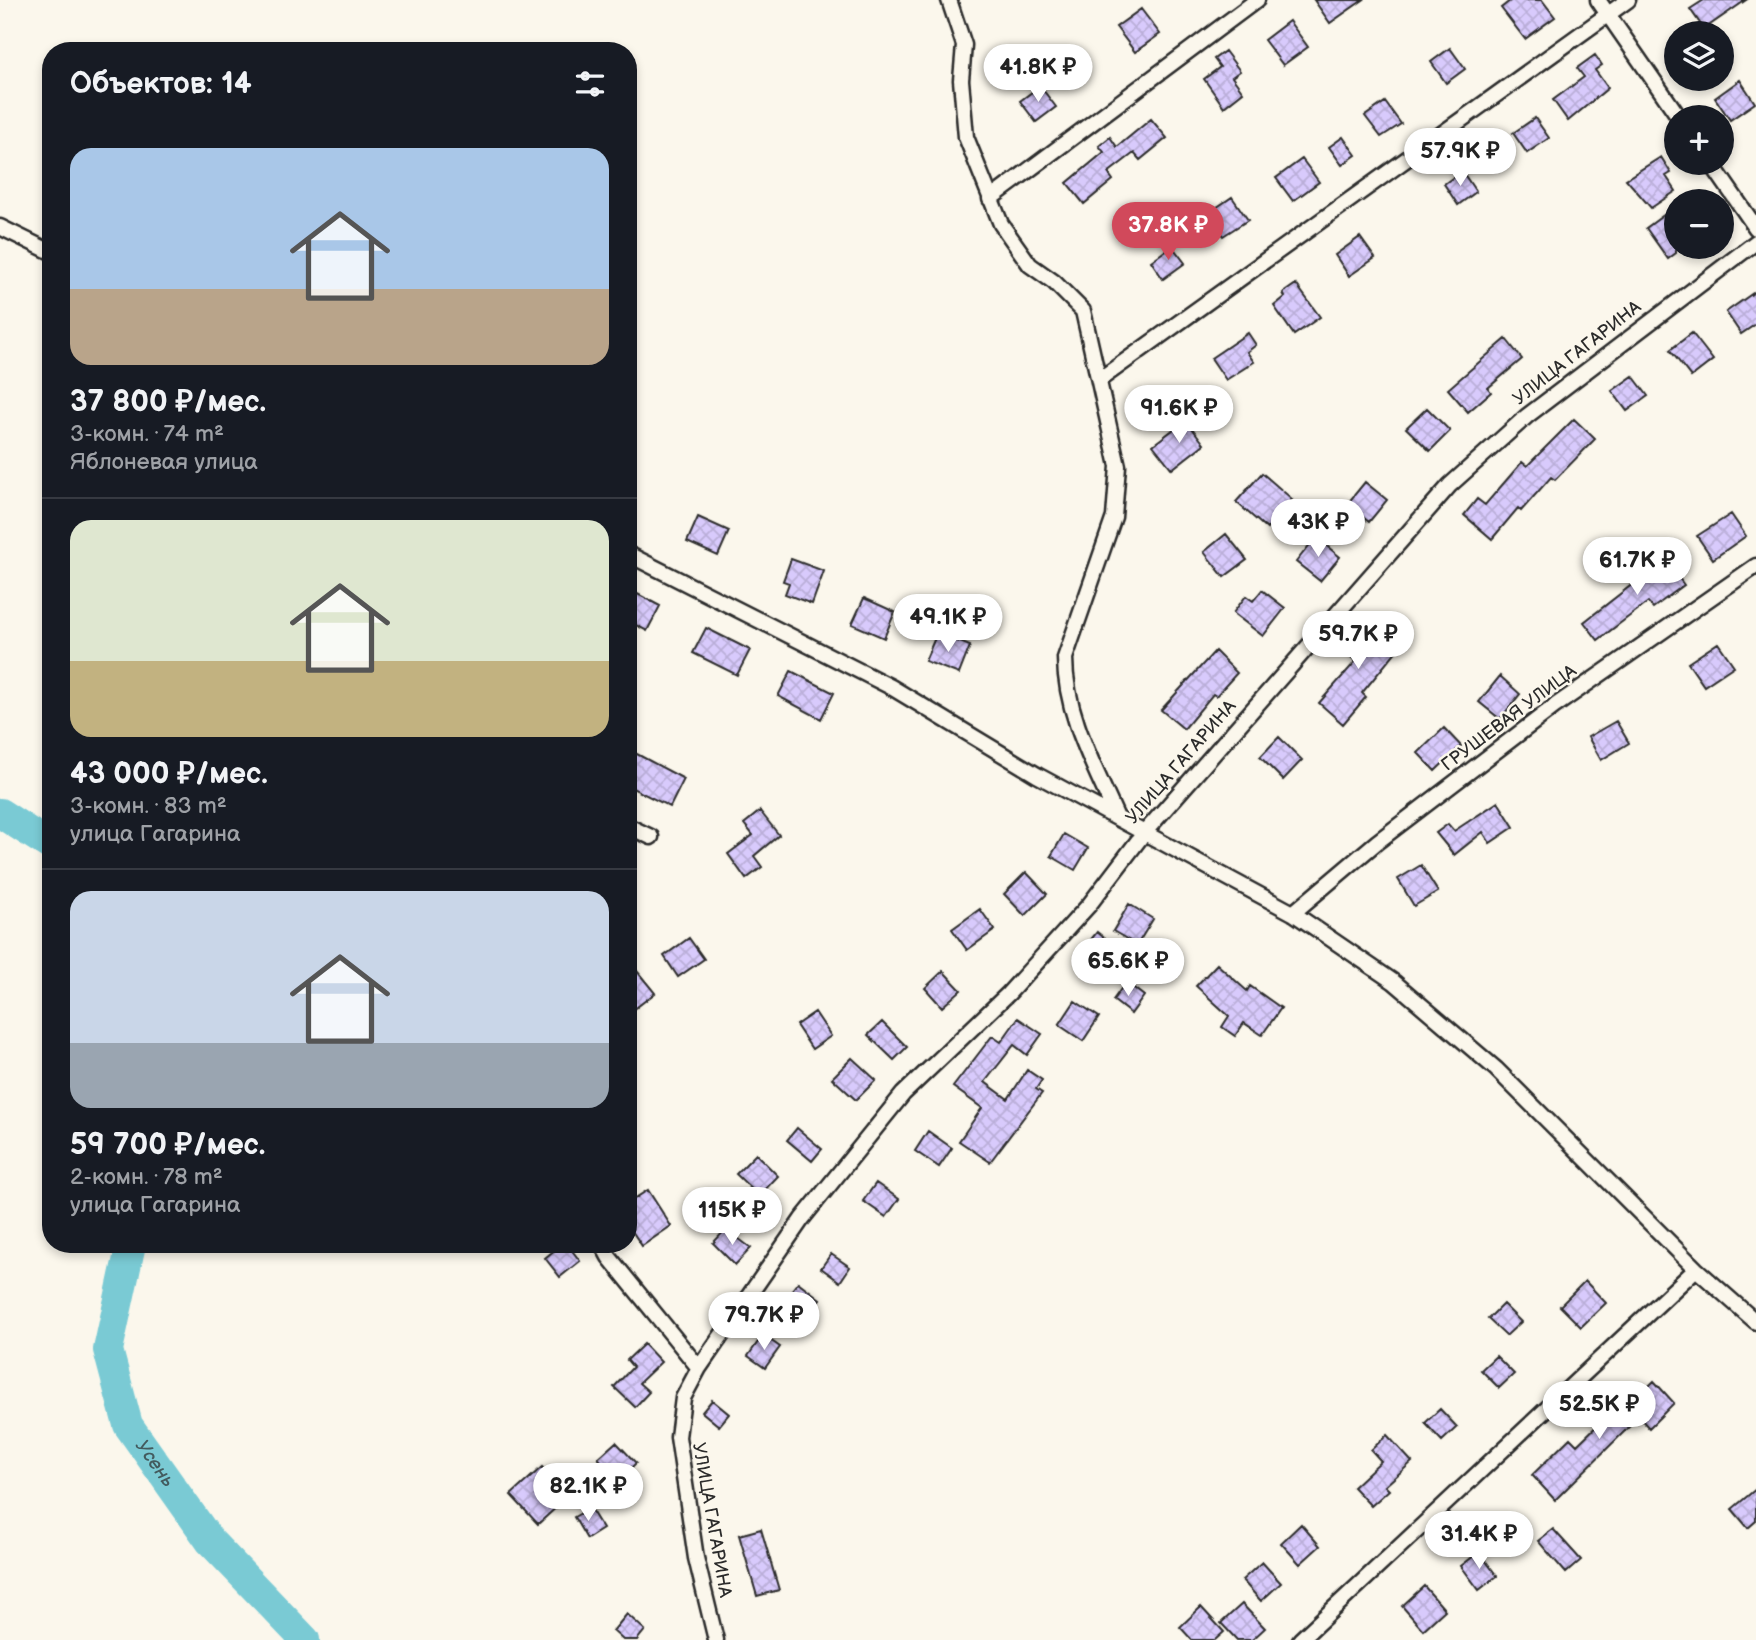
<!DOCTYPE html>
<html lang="ru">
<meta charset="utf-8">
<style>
body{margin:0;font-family:"Balsamiq Sans",sans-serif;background:#20242c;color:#f1f3f6;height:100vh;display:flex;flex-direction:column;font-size:26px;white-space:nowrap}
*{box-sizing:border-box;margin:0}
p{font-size:23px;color:#9ea1a6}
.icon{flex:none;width:38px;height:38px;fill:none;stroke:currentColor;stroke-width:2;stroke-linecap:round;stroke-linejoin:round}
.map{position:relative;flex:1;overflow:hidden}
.drawer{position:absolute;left:42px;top:42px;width:595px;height:1211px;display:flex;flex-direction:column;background:#171b24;border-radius:28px;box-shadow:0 4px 10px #0003}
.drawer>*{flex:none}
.tools{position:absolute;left:1664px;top:21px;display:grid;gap:14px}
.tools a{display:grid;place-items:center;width:70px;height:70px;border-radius:50%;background:#171b24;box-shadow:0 4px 10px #0003;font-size:35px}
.price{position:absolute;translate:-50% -60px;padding:0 16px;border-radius:24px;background:#fff;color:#222;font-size:23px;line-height:46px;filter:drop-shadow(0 2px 4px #0008)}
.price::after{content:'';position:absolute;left:50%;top:42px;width:21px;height:16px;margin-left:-10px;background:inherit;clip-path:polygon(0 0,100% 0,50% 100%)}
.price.current{background:#d1495b;color:#fff}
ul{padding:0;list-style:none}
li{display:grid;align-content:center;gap:14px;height:371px;padding:0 28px}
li+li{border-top:2px solid #363941}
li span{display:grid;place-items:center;height:217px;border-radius:21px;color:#555}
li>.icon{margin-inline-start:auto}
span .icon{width:126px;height:126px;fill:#fffc;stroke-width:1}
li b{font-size:30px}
h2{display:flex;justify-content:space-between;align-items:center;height:84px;padding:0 28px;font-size:30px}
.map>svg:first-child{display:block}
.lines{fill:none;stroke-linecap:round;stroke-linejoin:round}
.river{stroke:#7acad4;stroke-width:30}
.building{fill:url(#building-cross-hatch);stroke:#2b2b2b;stroke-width:2}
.minor-casing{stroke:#2b2b2b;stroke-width:19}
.minor{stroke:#fbf7ec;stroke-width:14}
.labels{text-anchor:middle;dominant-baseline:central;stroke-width:5;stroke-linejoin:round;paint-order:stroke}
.street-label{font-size:18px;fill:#2b2b2b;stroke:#fbf7ec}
.water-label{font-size:19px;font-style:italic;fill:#435b5e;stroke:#fbf7ec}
</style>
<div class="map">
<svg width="1756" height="1640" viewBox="0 0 1756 1640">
<defs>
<pattern id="building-cross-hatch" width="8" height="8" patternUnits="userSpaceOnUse" patternTransform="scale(1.75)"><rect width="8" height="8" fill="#d8cafc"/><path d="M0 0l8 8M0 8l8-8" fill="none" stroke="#baaed8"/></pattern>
</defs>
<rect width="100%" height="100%" fill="#fbf7ec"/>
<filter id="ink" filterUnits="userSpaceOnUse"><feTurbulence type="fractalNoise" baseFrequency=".0143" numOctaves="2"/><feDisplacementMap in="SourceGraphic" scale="14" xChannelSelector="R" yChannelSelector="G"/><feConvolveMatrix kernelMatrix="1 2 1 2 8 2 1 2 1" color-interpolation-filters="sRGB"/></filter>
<g filter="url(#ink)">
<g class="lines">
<g class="river">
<path d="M0,813L51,846"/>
<path id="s1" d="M131,1244L108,1350L128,1425L210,1541L305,1640"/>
</g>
</g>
<path class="building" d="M1314,0H1363L1330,23Z
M1511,0H1542L1555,17L1525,39L1501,8Z
M1704,0H1746L1704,29L1690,9Z
M1141,9L1160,34L1135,52L1116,27Z
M1289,21L1308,47L1283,65L1264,40Z
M1450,48L1465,69L1446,83L1431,62Z
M1225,51L1240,71L1232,77L1243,92L1224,107L1204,79L1220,67L1214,59Z
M1595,55L1602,65L1595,70L1608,88L1568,121L1553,100L1584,77L1577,68Z
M1740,80L1755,103L1730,120L1715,98Z
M1040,86L1056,107L1036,122L1020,101Z
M1385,102L1401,124L1381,137L1365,116Z
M1535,118L1549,138L1527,153L1513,133Z
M1151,119L1167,138L1140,160L1134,153L1108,173L1113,180L1084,204L1067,183L1104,152L1099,146L1110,137L1117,147Z
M1343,137L1356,155L1342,165L1329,147Z
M1661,157L1671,173L1666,176L1676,191L1651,208L1626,179Z
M1302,159L1319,182L1293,201L1276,178Z
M1462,171L1476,192L1458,205L1444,184Z
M1232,197L1248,220L1223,236L1207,214Z
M1668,212L1676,224V253L1668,259L1646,228Z
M1360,237L1375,258L1349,276L1335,255Z
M1172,246L1185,263L1163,279L1151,261Z
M1296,284L1320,317L1294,335L1274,306L1285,297L1283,293Z
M1756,291V324L1741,334L1726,312Z
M1248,333L1256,345L1247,352L1254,362L1226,380L1211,358Z
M1692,333L1713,360L1691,377L1670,350Z
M1506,339L1522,359L1488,388L1491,392L1468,412L1448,389Z
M1633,376L1648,396L1627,411L1612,391Z
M1427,408L1450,431L1430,451L1406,428Z
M1574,419L1595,439L1555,480L1551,477L1521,511L1518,508L1492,539L1464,515L1477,499L1485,505L1522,462L1527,466Z
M1186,420L1204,444L1172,469L1153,445Z
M1262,473L1292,499L1267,529L1236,502Z
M1365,482L1387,500L1369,522L1347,504Z
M1731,514L1746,536L1713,559L1697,536Z
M698,517L729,531L718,556L687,542Z
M1226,534L1247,560L1224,577L1204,552Z
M1316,537L1340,557L1320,581L1296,562Z
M1662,555L1684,585L1653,608L1648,602L1598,640L1584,622L1634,583L1631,579Z
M791,559L824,571L812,604L785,594L789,583L783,581Z
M628,589L660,606L647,631L628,621Z
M1262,590L1285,608L1263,636L1233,613L1246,596L1253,601Z
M864,598L895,612L884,638L852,624Z
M1363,621L1398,649L1362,693L1366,697L1343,724L1319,703L1356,661L1341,649Z
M706,628L750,650L737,675L693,653Z
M937,633L970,646L959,674L925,661Z
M1718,643L1734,666L1704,686L1688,663Z
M1215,651L1237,673L1216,696L1213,694L1184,729L1161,710Z
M791,671L834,693L821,719L778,696Z
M1500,676L1520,694L1500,719L1479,702Z
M1616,721L1629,743L1601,760L1588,737Z
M1444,728L1461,746L1435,771L1418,753Z
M1279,737L1302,760L1283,780L1260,757Z
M633,752L684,779L670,807L628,786V761Z
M1498,802L1514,827L1490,843L1483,832L1454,855L1436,833L1448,824L1454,831Z
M760,811L779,835L754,856L762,867L746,879L728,854L753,835L744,824Z
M1064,834L1088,848L1075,870L1051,856Z
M1421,865L1438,892L1414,906L1398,879Z
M1026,872L1047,894L1025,916L1004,894Z
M1129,904L1153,919L1137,945L1113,931Z
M980,909L995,930L967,950L952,929Z
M1097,932L1113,945L1100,961L1084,948Z
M689,938L704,959L678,977L664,956Z
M1217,964L1247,991L1250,986L1281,1008L1262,1035L1244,1023L1235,1036L1222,1027L1229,1016L1196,986Z
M637,971L655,993L628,1014V978Z
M943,971L961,990L942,1007L925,988Z
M1126,982L1144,996L1131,1014L1113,1000Z
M1075,1001L1099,1017L1083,1041L1059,1025Z
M815,1012L831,1036L812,1049L796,1025Z
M1018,1018L1042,1034L1027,1055L1014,1045L985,1082L1008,1099L1027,1070L1042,1080L1036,1089L1042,1093L990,1162L959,1141L982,1108L953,1087L992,1036L1001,1042Z
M882,1022L907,1047L894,1060L868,1035Z
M852,1058L876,1080L856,1100L832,1078Z
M797,1128L822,1149L812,1161L787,1140Z
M928,1131L952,1148L939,1167L915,1151Z
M756,1154L778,1176L759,1196L736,1174Z
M876,1183L899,1199L886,1217L863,1201Z
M648,1190L671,1226L642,1246L628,1225V1203Z
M726,1229L751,1248L735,1265L713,1243Z
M562,1244H567L580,1261L560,1277L545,1258Z
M831,1254L850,1267L840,1282L821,1268Z
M1585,1281L1606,1303L1581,1327L1560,1306Z
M798,1282L820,1299L804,1320L782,1303Z
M1503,1304L1521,1322L1506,1336L1488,1319Z
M763,1335L780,1347L765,1368L748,1356Z
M644,1344L661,1362L639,1383L649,1392L635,1407L614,1387L633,1367L627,1360Z
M1496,1356L1514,1374L1499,1388L1481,1370Z
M1654,1381L1674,1403L1649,1428L1639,1417L1555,1500L1532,1475L1570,1438L1577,1445L1610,1413L1615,1419Z
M712,1400L729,1414L719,1426L702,1412Z
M1440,1409L1457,1427L1442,1441L1425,1423Z
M1387,1435L1412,1462L1385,1486L1389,1490L1371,1506L1353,1487L1381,1461L1371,1450Z
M616,1442L636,1463L619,1480L598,1458Z
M542,1467L569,1496L538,1524L511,1495Z
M1756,1489V1521L1748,1528L1732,1509Z
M590,1508L603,1529L587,1539L574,1517Z
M1301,1524L1320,1546L1300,1564L1281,1543Z
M761,1529L779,1590L757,1596L739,1535Z
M1553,1529L1581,1560L1566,1573L1538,1541Z
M1479,1552L1497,1576L1479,1590L1461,1566Z
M1262,1562L1281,1583L1261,1601L1242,1580Z
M1424,1586L1445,1610L1423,1630L1402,1606Z
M1242,1604L1265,1628L1252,1640H1237L1221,1623Z
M1201,1607L1224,1632L1215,1640H1192L1180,1627Z
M627,1614L645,1630L637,1640H623L613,1631Z"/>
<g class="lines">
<g class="minor-casing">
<path id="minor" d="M949,0L964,45L961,80L966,137L1001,224L1030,265L1054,282L1083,311L1118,466L1114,517L1065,658C1065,715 1095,767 1117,818
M1598,0L1679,117
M1711,163L1756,228
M990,199L1257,0
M0,227L51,252
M1099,380L1628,0
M628,554L891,687L1037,775L1293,913L1394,982L1496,1069L1696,1269L1756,1322
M628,826L651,837
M1293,913L1377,842L1555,706L1756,566
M602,1244L609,1257L699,1368
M716,1640L696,1558L678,1437L683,1398L699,1368L802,1219L903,1094L1008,994L1089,905L1144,833L1450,485L1527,416L1756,242
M1300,1640L1696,1269"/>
</g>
<use href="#minor" class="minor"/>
</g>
</g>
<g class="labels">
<g class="street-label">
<text transform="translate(1577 353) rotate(-38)">УЛИЦА ГАГАРИНА</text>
<text transform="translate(1509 718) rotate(-37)">ГРУШЕВАЯ УЛИЦА</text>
<text transform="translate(1181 762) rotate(-49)">УЛИЦА ГАГАРИНА</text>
<text transform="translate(712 1520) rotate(80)">УЛИЦА ГАГАРИНА</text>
</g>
<g class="water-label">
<text stroke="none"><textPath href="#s1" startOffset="233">Усень</textPath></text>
</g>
</g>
</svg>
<div class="tools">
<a><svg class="icon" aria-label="layers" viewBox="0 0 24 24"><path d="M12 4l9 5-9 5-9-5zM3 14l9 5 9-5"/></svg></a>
<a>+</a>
<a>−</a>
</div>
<b class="price" style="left:1038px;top:104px">41.8K ₽</b>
<b class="price" style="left:1460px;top:188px">57.9K ₽</b>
<b class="price current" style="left:1168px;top:262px">37.8K ₽</b>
<b class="price" style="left:1179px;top:445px">91.6K ₽</b>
<b class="price" style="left:1318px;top:559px">43K ₽</b>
<b class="price" style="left:1637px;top:597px">61.7K ₽</b>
<b class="price" style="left:948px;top:654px">49.1K ₽</b>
<b class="price" style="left:1358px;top:671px">59.7K ₽</b>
<b class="price" style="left:1128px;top:998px">65.6K ₽</b>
<b class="price" style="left:732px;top:1247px">115K ₽</b>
<b class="price" style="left:764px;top:1352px">79.7K ₽</b>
<b class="price" style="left:1599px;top:1441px">52.5K ₽</b>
<b class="price" style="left:588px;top:1523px">82.1K ₽</b>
<b class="price" style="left:1479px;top:1571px">31.4K ₽</b>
<section class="drawer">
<h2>Объектов: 14<svg class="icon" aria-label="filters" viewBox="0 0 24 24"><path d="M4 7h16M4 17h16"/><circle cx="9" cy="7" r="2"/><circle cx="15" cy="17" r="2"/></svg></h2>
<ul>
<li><span style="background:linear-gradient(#a9c7e8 65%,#b9a48a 0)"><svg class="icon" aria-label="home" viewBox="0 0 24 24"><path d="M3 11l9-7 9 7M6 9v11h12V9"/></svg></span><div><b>37 800 ₽/мес.</b><p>3-комн. · 74 m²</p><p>Яблоневая улица</p></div></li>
<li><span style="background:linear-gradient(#dfe7d0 65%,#c2b280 0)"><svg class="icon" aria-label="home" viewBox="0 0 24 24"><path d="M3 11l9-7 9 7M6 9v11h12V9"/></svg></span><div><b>43 000 ₽/мес.</b><p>3-комн. · 83 m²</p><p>улица Гагарина</p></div></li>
<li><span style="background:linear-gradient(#c9d6e8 70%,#9aa5b1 0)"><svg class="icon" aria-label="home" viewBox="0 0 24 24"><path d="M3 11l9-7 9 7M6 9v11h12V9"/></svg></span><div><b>59 700 ₽/мес.</b><p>2-комн. · 78 m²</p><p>улица Гагарина</p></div></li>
</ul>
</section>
</div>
